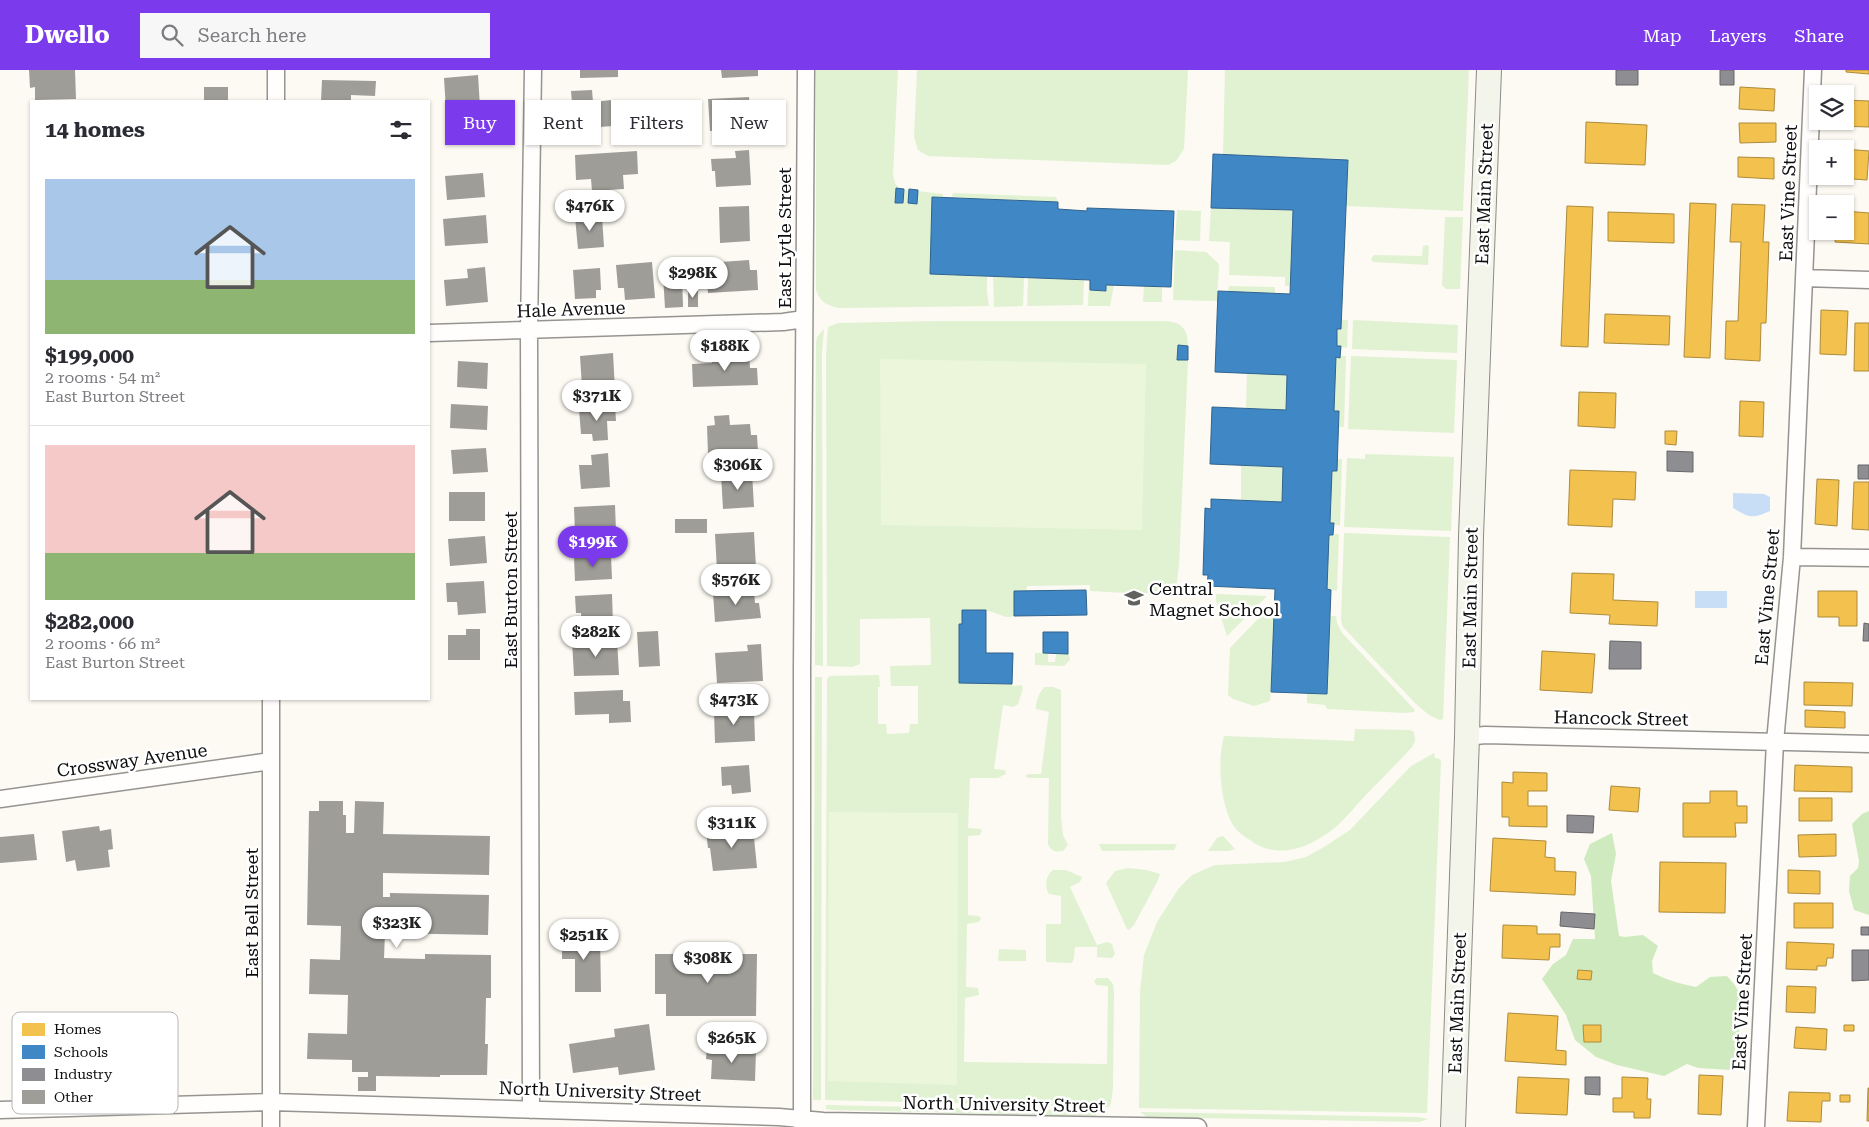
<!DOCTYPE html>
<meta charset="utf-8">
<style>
body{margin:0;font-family:"Roboto Serif",serif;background:#f7f7f7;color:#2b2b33;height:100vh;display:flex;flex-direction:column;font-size:19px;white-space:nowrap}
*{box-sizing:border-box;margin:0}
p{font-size:16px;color:#7c7c81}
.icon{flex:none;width:28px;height:28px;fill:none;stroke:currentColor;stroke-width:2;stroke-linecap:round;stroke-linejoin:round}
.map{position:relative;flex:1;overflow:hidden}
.details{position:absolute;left:30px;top:30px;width:400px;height:600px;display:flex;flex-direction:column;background:#fff;border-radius:0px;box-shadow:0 1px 4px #0004}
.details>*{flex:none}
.hud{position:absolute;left:445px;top:30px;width:475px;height:45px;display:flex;gap:10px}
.fabs{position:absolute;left:1809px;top:15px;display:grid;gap:10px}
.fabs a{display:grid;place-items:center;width:45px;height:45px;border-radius:0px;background:#fff;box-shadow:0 1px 4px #0004;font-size:25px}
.price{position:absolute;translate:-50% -42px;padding:0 11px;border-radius:18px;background:#fff;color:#222;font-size:16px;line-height:32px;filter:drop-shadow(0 1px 2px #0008)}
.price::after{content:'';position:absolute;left:50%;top:30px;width:15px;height:11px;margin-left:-8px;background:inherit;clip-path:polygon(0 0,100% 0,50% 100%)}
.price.on{background:#7c3aed;color:#fff}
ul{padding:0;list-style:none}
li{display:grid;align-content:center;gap:10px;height:265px;padding:0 15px}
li+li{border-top:1px solid #e1e1e2}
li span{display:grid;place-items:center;height:155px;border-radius:0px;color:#555}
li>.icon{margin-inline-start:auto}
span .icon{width:90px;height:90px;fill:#fffc;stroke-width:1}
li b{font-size:21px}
h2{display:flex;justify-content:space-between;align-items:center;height:60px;padding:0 15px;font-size:21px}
.pill{padding:0 18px;border-radius:0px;background:#fff;box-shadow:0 1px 4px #0004;font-size:18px;line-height:45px}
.pill.on{background:#7c3aed;color:#fff}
header{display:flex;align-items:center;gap:30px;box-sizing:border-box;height:70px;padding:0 25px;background:#7c3aed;color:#fff}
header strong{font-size:24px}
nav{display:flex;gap:28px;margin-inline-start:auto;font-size:18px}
.search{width:350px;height:45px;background:#f7f7f7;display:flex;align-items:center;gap:12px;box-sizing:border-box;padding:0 18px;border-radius:0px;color:#7c7c81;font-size:19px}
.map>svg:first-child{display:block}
.green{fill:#e0f2d2}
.forest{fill:#cfeabf}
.pitch{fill:#ebf6db}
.water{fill:#c8def6}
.homes{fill:#f2c14e;stroke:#ae8b3b}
.schools{fill:#3f88c5;stroke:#30638e}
.industry{fill:#8d8d92;stroke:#67676a}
.building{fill:#9f9d98}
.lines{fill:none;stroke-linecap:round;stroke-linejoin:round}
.street-casing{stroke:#959491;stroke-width:19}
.secondary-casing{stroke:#8c8b87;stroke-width:26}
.street{stroke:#fffefd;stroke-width:16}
.secondary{stroke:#f4f5ea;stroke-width:24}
.labels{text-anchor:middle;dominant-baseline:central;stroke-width:5;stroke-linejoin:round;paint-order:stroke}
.street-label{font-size:18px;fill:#0e0e0e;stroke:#fff}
.poi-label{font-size:18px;fill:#0e0e0e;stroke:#fff;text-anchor:start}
.key{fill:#fff;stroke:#b7b7b7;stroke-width:1}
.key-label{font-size:14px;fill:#0e0e0e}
</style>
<header>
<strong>Dwello</strong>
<div class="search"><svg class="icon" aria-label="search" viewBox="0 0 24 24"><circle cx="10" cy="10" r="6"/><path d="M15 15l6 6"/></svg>Search here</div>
<nav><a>Map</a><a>Layers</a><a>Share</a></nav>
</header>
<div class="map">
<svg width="1869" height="1057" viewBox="0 0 1869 1057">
<rect width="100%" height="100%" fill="#fcfaf2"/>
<path class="green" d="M816,0H898L893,105L895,113L898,117L896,119L895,132L903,133L904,120H909L908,133H917V121L943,124V127H932L930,204L987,206V222L989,236L840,238C827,236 820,232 816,220Z
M917,0H1188L1184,79L1176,91L1168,95L928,86L918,80L914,67Z
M1225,0H1469L1463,141L1346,136L1348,89L1223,84Z
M953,123L1056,127L1058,132L952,127Z
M1211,138L1293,140L1290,216H1285V207L1229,205L1230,172L1209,171Z
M1177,140L1201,141L1200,171L1175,170Z
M1445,147H1463L1460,219H1446L1442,215Z
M1426,175L1429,176L1428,195L1373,192L1371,189L1374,185L1422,186L1423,176Z
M1175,180L1206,182L1219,194L1217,231L1173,230Z
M993,206L1024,208L1023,236L994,237Z
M1028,208L1084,210L1083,235L1027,236Z
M1089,210H1090V220L1106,221V215H1114L1110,236H1088Z
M1144,216L1162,217V232H1143Z
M1229,216L1275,217V224L1228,222Z
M1342,250H1348L1347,278L1337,276V259H1341Z
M1353,250L1458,255L1457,283L1352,279Z
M939,251H1164C1181,252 1188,258 1188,276L1178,275L1177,289L1188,290L1179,495L1176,520C1166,526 1105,522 1090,521V515L1027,516L1026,521H1014V546C1004,549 1001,544 992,542C983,539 972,540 962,540V554L959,555V613L1012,614L1013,616L1021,615L1023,618L1018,634L1013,637L1003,635L994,699L1005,700L1006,704L998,708H970L968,758L981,759L982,761L980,765L968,766V845L978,846L981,848L979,852L967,854L966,917L978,918L979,925L965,928L964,992L1107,994L1108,916L1096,915L1094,911L1097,908H1108L1113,914L1114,921L1113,1018L1111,1033L1109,1037L825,1030L827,609L830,606L879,605L880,617H878V654H886L887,664L909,663L910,654H918V616H891L890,596L931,595L930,548L860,549V594L852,597L827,596L826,286L828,257L838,253Z
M824,259L822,284L823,596L815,595L816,273L817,267Z
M1340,286H1346L1344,357H1339V341H1334L1336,287Z
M1351,286L1457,290L1454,363L1348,359Z
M1247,303L1287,305L1286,340L1246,338Z
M1365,384L1454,387L1451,461L1344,457L1347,388L1365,389Z
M1337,389H1342L1340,456L1330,453L1332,401Z
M1241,396L1283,397L1282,432L1241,430Z
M1344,463L1450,467L1443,649L1440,650L1429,645L1416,634L1343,557L1341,550Z
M1333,464H1339L1337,521L1327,519L1329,465Z
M1216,524L1267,526L1227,566L1216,531Z
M1275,531L1270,631L1254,636L1233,629L1228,625L1230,578Z
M1330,546H1336L1337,553L1342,563L1415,640L1414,642L1405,643L1327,639L1325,635L1307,633V623L1327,624Z
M1068,581L1070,590L1064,596L1035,595V583H1048V592H1055L1056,584H1067Z
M815,607H822L821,1030H813Z
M1045,617H1053L1061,620V747L1063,765L1068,775L1063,781C1055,782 1052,782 1048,774L1049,708H1029L1025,706L1029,704H1041L1049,642L1036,639C1035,633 1040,620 1045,617Z
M1355,659L1410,660L1414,662L1415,671L1412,677C1397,694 1380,710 1365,726C1356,735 1348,746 1339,754C1315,776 1278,792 1250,770C1243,766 1238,762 1233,755C1220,733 1217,691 1224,666L1354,671Z
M1434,683L1435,688L1440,689L1441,692L1427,1043L1139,1038L1140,921L1144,885L1157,852L1179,818L1192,805L1215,795L1285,792L1306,787L1324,777L1350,760L1411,696Z
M1223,766L1235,779L1229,781H1208L1217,768Z
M1099,774H1177L1174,780L1102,781Z
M1128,798L1147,800L1160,804L1157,812L1134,855L1129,860L1127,859L1106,813L1115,801Z
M1053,800H1066L1082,807L1080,812L1070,817L1097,875L1107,872L1112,874L1115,884L1112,888L1097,887V877H1075L1074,888L1072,893L1046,892V854H1061V826L1049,824C1044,817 1046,805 1053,800Z
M999,879L1025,880H1026V891H999L998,889Z
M826,1035L1096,1041V1046L834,1040L826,1039Z
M1140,1042L1418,1047L1428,1049L1419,1052L1147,1047Z"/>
<path class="forest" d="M1869,741V845L1854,840L1849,821L1850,806L1858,798L1859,791L1852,754L1862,744Z
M1612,763L1616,784L1611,811L1619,866L1625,867L1643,865L1658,876L1652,891L1653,903C1667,910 1680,914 1696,917L1710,907L1727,906C1730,910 1735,914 1737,919C1746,944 1736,975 1731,1000L1698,998L1687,994L1664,1006L1617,995L1596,987L1575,970L1566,945L1542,909L1553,894L1566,885L1573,869H1595L1591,806L1584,789L1590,774Z"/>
<path class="pitch" d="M880,289L1146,294L1142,460L881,455Z
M829,742L958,743L957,1015L828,1011Z"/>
<path class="water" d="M1733,423L1764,424L1770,427V441C1752,449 1750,448 1733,438Z
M1695,521H1727V538H1695Z"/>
<path class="homes" d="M1846,0H1869V4L1846,2Z
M1740,17L1775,19L1774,41L1739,39Z
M1845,30L1869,31V57L1838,56V51H1845Z
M1586,52L1647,55L1645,95L1585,93Z
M1739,53H1776V72L1740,73Z
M1845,79L1869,81L1867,110L1839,108V106H1845Z
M1738,87L1774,88V109L1738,107Z
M1690,133L1716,134L1710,288L1684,287Z
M1732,134L1765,135L1763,172H1769L1766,253H1761L1760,291L1725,289L1726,251H1738L1741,172H1730Z
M1567,136L1593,137L1588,277L1561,276Z
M1845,141L1869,143V174L1835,172L1836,161H1845Z
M1608,142L1674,144V173L1608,171Z
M1821,240L1848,241L1846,285L1820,284Z
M1605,244L1670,246L1669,275L1604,273Z
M1855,253H1869V301H1854Z
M1579,322L1616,323L1615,358L1578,356Z
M1740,331L1764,332L1763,367L1739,366Z
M1665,361H1677L1676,375L1665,374Z
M1570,400L1636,402L1635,430L1613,429L1612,457L1568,455Z
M1817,409L1839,410L1837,456L1815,454Z
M1854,412H1869V460L1852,459Z
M1572,503L1614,504L1613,530L1658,532L1657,556L1609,554L1610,545L1570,543Z
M1818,521H1857V556H1839V547H1818Z
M1542,581L1595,584L1592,623L1540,620Z
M1804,612L1853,613L1852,636L1804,635Z
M1805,640L1845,642V658L1805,657Z
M1795,695L1852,697V722L1794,721Z
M1513,702L1547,703V721H1528V736H1547V757L1509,756V747H1502V712L1513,713Z
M1611,716L1640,718L1638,742L1609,740Z
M1710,721H1737V736H1747V753H1735L1736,767H1683V733H1710Z
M1799,728H1832V751H1799Z
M1836,764V786L1799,787L1798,765Z
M1493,768L1546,771L1545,787L1555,788V801L1576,802L1575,825L1490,821Z
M1660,792L1726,793L1725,843L1659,842Z
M1788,800L1820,801V824L1788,823Z
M1794,833H1833V858H1794Z
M1503,855L1537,856V864H1560V877H1550L1549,890L1502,888Z
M1787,872L1834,874L1833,888H1827L1826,896H1817V900L1786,899Z
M1578,900L1592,901L1591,910L1577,909Z
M1787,916L1816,917L1815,943L1786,942Z
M1508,943L1558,946L1556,980L1566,981V995L1505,991Z
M1583,955H1601V972H1584Z
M1844,955H1854V961H1844Z
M1796,957L1827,959L1826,980L1794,978Z
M1699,1005L1723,1006L1721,1045L1698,1044Z
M1518,1007L1569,1009L1567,1045L1516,1043Z
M1622,1007L1648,1008L1647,1029H1651L1650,1048H1634V1042H1613V1028H1622Z
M1868,1018H1869V1051H1867Z
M1789,1022L1830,1023V1031H1822L1821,1052L1787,1051Z
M1840,1025H1850V1032H1840Z"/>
<path class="schools" d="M1213,84L1348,90L1341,259H1337V276H1341L1340,288L1336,287L1334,341H1339L1337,401H1332L1330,453H1334L1333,465H1329L1327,519L1331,520L1327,624L1271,622L1275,519L1207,516L1208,505H1203L1205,438L1211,439V429L1282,432L1283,397L1210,394L1212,337L1286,340L1287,305L1215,302L1218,221L1290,224L1293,140L1211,138Z
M896,118L904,119L903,133H895Z
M909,119L918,120L917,134L908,133Z
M932,127L1058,132V139L1087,141V138L1174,141L1171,217L1106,215V221L1090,220V210L930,204Z
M1178,275L1188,276V290H1177Z
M1086,520L1087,545L1014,546V521Z
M962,540H986V583H1013L1012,614L959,613V554H962Z
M1043,562H1068V584L1043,583Z"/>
<path class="industry" d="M1616,0H1638V15H1616Z
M1720,0H1734V15H1720Z
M1667,381L1693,382V402L1667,401Z
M1858,395H1869V409H1858Z
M1864,553L1869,554V571H1863Z
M1610,571L1641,572V599H1609Z
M1567,745L1594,746L1593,763L1567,762Z
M1561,842L1595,844L1594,859L1560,856Z
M1861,857H1869V865H1861Z
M1852,880H1869V910L1852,911Z
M1585,1007H1600V1025L1585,1024Z"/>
<path class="building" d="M29,0H75L76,29L35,30V17L30,18Z
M580,0H618V7L580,8Z
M721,0H758V6L722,8Z
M478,5L480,37L446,40L444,8Z
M322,10L376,11L375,26L351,25V31H321Z
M204,17H228V31H204Z
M592,20L593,32L611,30L613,56L574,59L571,21Z
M749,27L750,38L757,37L758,59L710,61L708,29Z
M749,80L751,115L716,117L715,101H712L711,89L736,88L735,81Z
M637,81L638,104L623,105L624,119L592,121L591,109L576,110L575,85Z
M483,103L485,127L447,130L445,106Z
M749,136L750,171L720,173L719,137Z
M486,145L488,173L445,176L443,149Z
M602,146L604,177L578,179L575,147Z
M749,190L750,200H757L758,220L708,223L706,193Z
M652,192L655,228L625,230L624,218H618L616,195Z
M485,197L488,232L446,236L444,210L468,208L467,199Z
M600,198L601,220H596V228L575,229L573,200Z
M682,204L683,237L665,238L663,205Z
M688,221H698V237H688Z
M613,283L615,320L597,321V315L582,317L580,286Z
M749,284L750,298H757L758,315L693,317L692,294L712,293L711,285Z
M458,291L488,293L487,319L457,317Z
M451,334L488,336L487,360L450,358Z
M615,336L616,351H607L608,370L593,371L592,364H581L579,339Z
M729,345L730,355L750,354L751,365H757L758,382L708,384L707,356L715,355L714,346Z
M486,378L488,402L453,404L451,380Z
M608,383L610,417L581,419L579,395H592L591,385Z
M752,402L754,437L723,439L721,404Z
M449,422H485V451H449Z
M615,435L616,461L575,463L574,437Z
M675,449H707V463H675Z
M754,462L756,498L717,501L715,464Z
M485,466L487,493L450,496L448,469Z
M611,486L612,509L575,511L574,488Z
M484,511L486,543L458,545L457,532H447L446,513Z
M754,520L755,533H759L761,548L715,552L713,523Z
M612,524L613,554L582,556L581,543H576L575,526Z
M466,559H480V590H448V565H466Z
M658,561L660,596L639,597L637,562Z
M617,569L619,605L574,606L572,571Z
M761,574L763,611L717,613L715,583L748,581L747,575Z
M623,620V631H630L631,652L609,653V644L575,645L574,622Z
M754,640L755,671L715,673L714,642Z
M749,695L751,722L732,724L731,715L722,716L721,697Z
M319,731H343V745H346V763H354L355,731L384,732L383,764L490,766L489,805L383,803V827H390V823L489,825L488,865L385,863L384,888L425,889V884L491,885V928H486L485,974H488L487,1005H440V1007L376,1006V1021H358V1007H368V1002H352V990L307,989L308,963L347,964L348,925L309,924L310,889L340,890L341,856L307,855L309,741H319Z
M99,756L100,761L111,759L113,779L108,780L110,797L77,801L75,790L66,792L62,761Z
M753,757L757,798L713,801L710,778H708L706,761Z
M34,764L37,790L0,793V767Z
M562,865H600L601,922H575V889H562Z
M655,884H757L756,946H666V924H655Z
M649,954L655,1000L619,1005L618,997L573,1003L569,974L615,967L614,959Z
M707,977L756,980L755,1011L711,1009L712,990L706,989Z"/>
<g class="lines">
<g class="street-casing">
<path id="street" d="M276,31V0
M1804,208L1869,210
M429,263L783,252L804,249
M1792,487L1869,488
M271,629V1057
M1467,667L1485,665L1869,674
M0,729L271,691
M0,1040L271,1032L779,1047L823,1051L1198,1057
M531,1040L529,261L533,0
M802,1057V601L806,0
M1756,1057L1775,672L1792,487L1813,0"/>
</g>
<g class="secondary-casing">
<path id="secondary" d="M1453,1057L1467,667L1471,466L1489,0"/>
</g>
<use href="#street" class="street"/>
<use href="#secondary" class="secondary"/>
</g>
<defs>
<g id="school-bare" transform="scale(1.5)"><path d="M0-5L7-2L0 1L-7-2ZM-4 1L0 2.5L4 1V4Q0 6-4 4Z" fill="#61615e" stroke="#fff" stroke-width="2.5" paint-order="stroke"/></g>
</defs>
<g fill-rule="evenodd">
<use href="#school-bare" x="1134" y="528"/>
</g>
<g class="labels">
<g class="street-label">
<text transform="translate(1788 123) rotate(-88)">East Vine Street</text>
<text transform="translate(1484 124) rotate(-88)">East Main Street</text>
<text transform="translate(784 168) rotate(-90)">East Lytle Street</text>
<text transform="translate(571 239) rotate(-2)">Hale Avenue</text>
<text transform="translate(510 520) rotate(-90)">East Burton Street</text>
<text transform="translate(1767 527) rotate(-85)">East Vine Street</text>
<text transform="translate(1470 528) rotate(-89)">East Main Street</text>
<text transform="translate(1621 648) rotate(1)">Hancock Street</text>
<text transform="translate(132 690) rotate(-8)">Crossway Avenue</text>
<text transform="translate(251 843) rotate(-90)">East Bell Street</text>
<text transform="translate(1742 932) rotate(-87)">East Vine Street</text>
<text transform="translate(1457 933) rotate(-88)">East Main Street</text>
<text transform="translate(600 1021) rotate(2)">North University Street</text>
<text transform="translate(1004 1034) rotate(1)">North University Street</text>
</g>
<g class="poi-label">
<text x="1149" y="518">Central<tspan x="1149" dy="21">Magnet School</tspan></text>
</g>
</g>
<rect x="12" y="942" width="166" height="102" rx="8" class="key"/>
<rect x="22" y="953" width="23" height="13" fill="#f2c14e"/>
<rect x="22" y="975" width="23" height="14" fill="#3f88c5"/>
<rect x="22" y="998" width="23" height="13" fill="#8d8d92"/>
<rect x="22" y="1020" width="23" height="14" fill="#9f9d98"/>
<g class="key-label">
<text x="54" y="964">Homes</text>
<text x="54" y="987">Schools</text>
<text x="54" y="1009">Industry</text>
<text x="54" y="1032">Other</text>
</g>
</svg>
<div class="fabs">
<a><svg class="icon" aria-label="layers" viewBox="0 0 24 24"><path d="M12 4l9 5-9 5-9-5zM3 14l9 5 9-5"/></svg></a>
<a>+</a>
<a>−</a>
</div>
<b class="price" style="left:590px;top:162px">$476K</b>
<b class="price" style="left:693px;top:229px">$298K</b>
<b class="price" style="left:725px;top:302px">$188K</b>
<b class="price" style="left:597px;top:352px">$371K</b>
<b class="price" style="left:738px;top:421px">$306K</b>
<b class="price on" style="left:593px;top:498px">$199K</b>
<b class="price" style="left:736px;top:536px">$576K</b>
<b class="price" style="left:596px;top:588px">$282K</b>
<b class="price" style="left:734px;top:656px">$473K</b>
<b class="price" style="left:732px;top:779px">$311K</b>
<b class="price" style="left:397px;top:879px">$323K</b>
<b class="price" style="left:584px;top:891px">$251K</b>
<b class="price" style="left:708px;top:914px">$308K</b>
<b class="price" style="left:732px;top:994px">$265K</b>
<div class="hud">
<a class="pill on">Buy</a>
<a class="pill">Rent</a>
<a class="pill">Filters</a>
<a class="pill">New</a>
</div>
<section class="details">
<h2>14 homes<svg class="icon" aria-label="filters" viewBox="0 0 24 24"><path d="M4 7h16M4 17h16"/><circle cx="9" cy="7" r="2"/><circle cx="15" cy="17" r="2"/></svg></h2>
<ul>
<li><span style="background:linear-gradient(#a9c7e8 65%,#8fb573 0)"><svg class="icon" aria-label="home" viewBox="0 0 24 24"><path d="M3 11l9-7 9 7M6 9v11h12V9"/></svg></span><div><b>$199,000</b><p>2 rooms · 54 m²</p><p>East Burton Street</p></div></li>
<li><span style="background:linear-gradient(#f6c9c9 70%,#8fb573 0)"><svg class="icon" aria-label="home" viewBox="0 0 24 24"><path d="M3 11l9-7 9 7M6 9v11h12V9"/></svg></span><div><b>$282,000</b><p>2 rooms · 66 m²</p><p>East Burton Street</p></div></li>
</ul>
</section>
</div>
